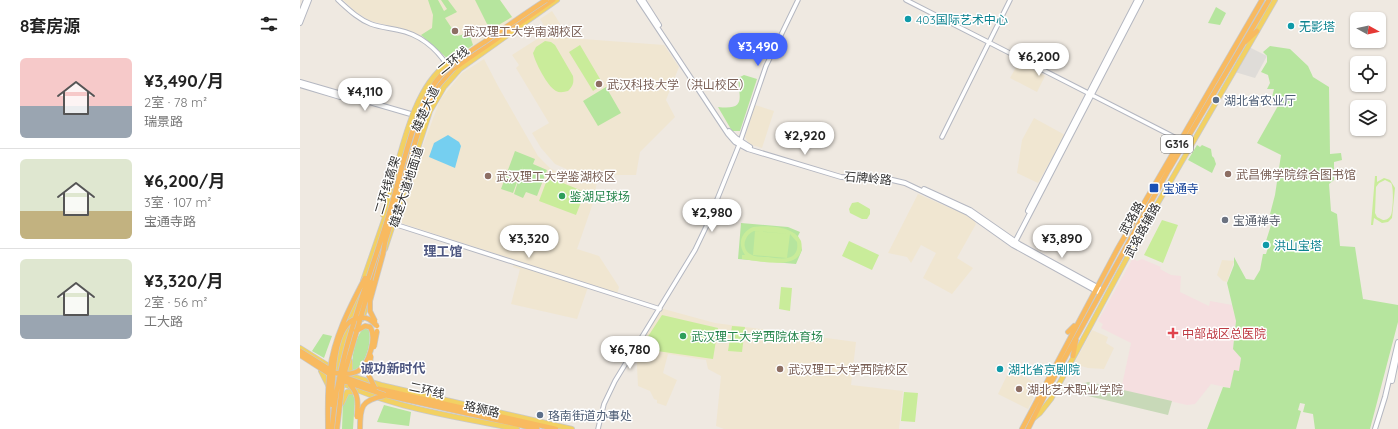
<!DOCTYPE html>
<html lang="zh">
<meta charset="utf-8">
<style>
body{margin:0;font-family:Quicksand,"Noto Sans SC",sans-serif;background:#f2f2f2;color:#222;height:100vh;display:flex;flex-direction:column;font-size:15px;white-space:nowrap}
*{box-sizing:border-box;margin:0}
p{font-size:13px;color:#767676}
.icon{flex:none;width:22px;height:22px;fill:none;stroke:currentColor;stroke-width:2;stroke-linecap:round;stroke-linejoin:round}
.map{position:relative;flex:1;overflow:hidden}
.side{display:flex;flex-direction:column;background:#fff;width:300px}
.side>*{flex:none}
.needle{width:26px;rotate:98deg}
.controls{position:absolute;left:1050px;top:12px;display:grid;gap:8px}
.controls a{display:grid;place-items:center;width:36px;height:36px;border-radius:6px;background:#fff;box-shadow:0 1px 3px #0004;font-size:20px}
.price{position:absolute;translate:-50% -34px;padding:0 9px;border-radius:14px;background:#fff;color:#222;font-size:13px;line-height:26px;filter:drop-shadow(0 1px 2px #0008)}
.price::after{content:'';position:absolute;left:50%;top:24px;width:12px;height:9px;margin-left:-6px;background:inherit;clip-path:polygon(0 0,100% 0,50% 100%)}
.price.active{background:#4264fb;color:#fff}
ul{padding:0;list-style:none}
li{display:flex;align-items:center;gap:12px;height:100px;padding:0 20px}
li+li{border-top:1px solid #e0e0e0}
li span{display:grid;place-items:center;flex:none;width:112px;height:80px;border-radius:6px;color:#555}
li>.icon{margin-inline-start:auto}
span .icon{width:48px;height:48px;fill:#fffc;stroke-width:1}
li b{font-size:17px}
h2{display:flex;justify-content:space-between;align-items:center;height:48px;padding:0 20px;font-size:17px}
main{display:flex;flex:1;min-height:0}
.map>svg:first-child{display:block}
.education{fill:#f0e6d1}
.medical{fill:#f5dfe0}
.green{fill:#b6e59e}
.cemetery{fill:#c8d9b8}
.pitch{fill:#c9ec9a;fill-rule:evenodd}
.plaza{fill:#dfdcd8}
.water{fill:#75cff0}
.lines{fill:none;stroke-linecap:round;stroke-linejoin:round}
.tertiary-casing{stroke:#b4b7c1;stroke-width:5.5}
.secondary-casing{stroke:#b4b7c1;stroke-width:6}
.primary-casing{stroke:#c9c9c9;stroke-width:6}
.trunk-casing{stroke:#c9c9c9;stroke-width:6}
.tertiary{stroke:#fff;stroke-width:3.5}
.secondary{stroke:#fff;stroke-width:4}
.primary{stroke:#f2d163;stroke-width:4.5}
.trunk{stroke:#f8ba60;stroke-width:4.5}
.primary-bridge-casing{stroke:#c9c9c9;stroke-width:6;stroke-linecap:butt}
.trunk-bridge-casing{stroke:#c9c9c9;stroke-width:6;stroke-linecap:butt}
.primary-bridge{stroke:#f2d163;stroke-width:4.5}
.trunk-bridge{stroke:#f8ba60;stroke-width:4.5}
.culture-dot{fill:#0f9aa8;stroke:#fff;stroke-width:1.5}
.education-dot{fill:#8d6e63;stroke:#fff;stroke-width:1.5}
.service-dot{fill:#5c6f8a;stroke:#fff;stroke-width:1.5}
.transit-dot{fill:#1a4fb4;stroke:#fff;stroke-width:1.5}
.leisure-dot{fill:#2e9e5b;stroke:#fff;stroke-width:1.5}
.worship-dot{fill:#6b7280;stroke:#fff;stroke-width:1.5}
.health-dot{fill:#e0444e;stroke:#fff;stroke-width:1.5}
.labels{text-anchor:middle;dominant-baseline:central;stroke-width:3;stroke-linejoin:round;paint-order:stroke}
.shield{fill:#fff;stroke:#6d6d6d;stroke-width:1}
.shield-label{font-size:11px;font-weight:bold;fill:#2e2e2e}
.culture-label{font-size:12px;fill:#0d838f;stroke:#fff;text-anchor:start}
.education-label{font-size:12px;fill:#785e54;stroke:#fff;text-anchor:start}
.street-label{font-size:12px;fill:#2e2e2e;stroke:#fff}
.service-label{font-size:12px;fill:#4e5e75;stroke:#fff;text-anchor:start}
.transit-label{font-size:12px;fill:#164399;stroke:#fff;text-anchor:start}
.leisure-label{font-size:12px;fill:#27864d;stroke:#fff;text-anchor:start}
.worship-label{font-size:12px;fill:#5b616d;stroke:#fff;text-anchor:start}
.health-label{font-size:12px;fill:#be3a42;stroke:#fff;text-anchor:start}
.neighbourhood-label{font-size:13px;font-weight:bold;fill:#4d5680;stroke:#fff}
</style>
<main>
<section class="side">
<h2>8套房源<svg class="icon" aria-label="filters" viewBox="0 0 24 24"><path d="M4 7h16M4 17h16"/><circle cx="9" cy="7" r="2"/><circle cx="15" cy="17" r="2"/></svg></h2>
<ul>
<li><span style="background:linear-gradient(#f6c9c9 60%,#9aa5b1 0)"><svg class="icon" aria-label="home" viewBox="0 0 24 24"><path d="M3 11l9-7 9 7M6 9v11h12V9"/></svg></span><div><b>¥3,490/月</b><p>2室 · 78 m²</p><p>瑞景路</p></div></li>
<li><span style="background:linear-gradient(#dfe7d0 65%,#c2b280 0)"><svg class="icon" aria-label="home" viewBox="0 0 24 24"><path d="M3 11l9-7 9 7M6 9v11h12V9"/></svg></span><div><b>¥6,200/月</b><p>3室 · 107 m²</p><p>宝通寺路</p></div></li>
<li><span style="background:linear-gradient(#dfe7d0 70%,#9aa5b1 0)"><svg class="icon" aria-label="home" viewBox="0 0 24 24"><path d="M3 11l9-7 9 7M6 9v11h12V9"/></svg></span><div><b>¥3,320/月</b><p>2室 · 56 m²</p><p>工大路</p></div></li>
</ul>
</section>
<div class="map">
<svg width="1098" height="429" viewBox="0 0 1098 429">
<rect width="100%" height="100%" fill="#efe9e1"/>
<path class="education" d="M43,0H200L214,19L151,62L123,37L107,30L70,21L56,12Z
M252,11L269,38L364,45L379,67L366,100L375,117L340,152L336,175H287L273,172L255,164L241,148L232,133L249,123L216,68L219,65L212,55L248,32L240,19Z
M184,59L198,86L238,156L250,168L262,175L281,181L297,182L293,203L277,249L299,256L319,287L317,295L288,287L277,319L211,304L220,269L213,267L215,260L95,221L140,100L162,73Z
M719,62L745,76L737,92L710,78Z
M455,105L474,111L462,148L449,144L445,137Z
M734,118L765,135L738,183L717,173L722,140Z
M618,194L673,218L676,224L657,258L673,268L652,294L623,278L636,253L621,245L611,263L607,257L588,253Z
M922,260L934,261L927,282L923,281L917,275Z
M360,308L415,323L556,342L551,385L603,391L599,429H424L416,426L421,376L408,369L406,360L368,354L363,373L377,380L366,406L357,403V400L354,399L350,391L338,386L336,346Z
M792,330L808,337L806,343L814,348L804,369L788,368L774,364Z
M710,369L740,385L728,409L698,394Z"/>
<path class="medical" d="M833,258L837,261L842,259L861,267L860,269L871,275L881,276L880,292L909,306L910,301L932,305L936,321L933,348L941,358L939,371H934L930,388L911,384L895,404L887,405L821,390L831,343L801,328L803,324L798,321Z"/>
<path class="green" d="M128,0H138L144,11L147,9L141,0H148L157,12L145,18L157,36L169,33L173,45L153,59L149,60L121,35L132,28L133,15Z
M175,0H200L212,17L190,30Z
M916,7L926,13L920,25L908,23Z
M970,46L990,49L1008,66L1013,77L1029,87L1030,154L1041,153L1042,160L1034,162V180L1029,184L1031,211L1037,214L1040,246L1055,247L1063,299L1098,305V322L1070,429H1015L1013,414L1003,412L1005,404L1000,403L998,410L1001,411L996,429H907L923,387L930,388L934,370L939,371L941,358L933,349L936,321L927,283L934,265V257L946,279L954,280L960,270L963,254H966L970,241H966L972,222L973,215L970,214L975,195L981,155L957,143L979,104V98L972,97L974,89H967L970,83L968,75L961,72L967,62V56L963,52Z
M444,75L457,79L440,131H432L418,107C445,110 440,100 438,78Z
M306,87L321,113L298,126L283,101Z
M897,145L900,147L902,145L911,149L912,156L914,158L916,164L912,173L888,160Z
M215,151L235,159L233,164L247,170L237,196L226,192L223,198L214,194L223,166L213,193L201,189Z
M441,223L488,227L500,232L498,236L502,250L496,264L438,259Z
M64,328L69,330C72,341 66,366 54,370L52,369C52,357 55,336 64,328Z
M23,334L32,336L24,358L12,351Z
M52,393L55,399L53,429H42L43,402L48,394Z
M84,405L111,412L109,426L77,422Z"/>
<path class="cemetery" d="M788,382L872,401L868,415L780,394L782,384Z"/>
<path class="pitch" d="M245,41L251,42L255,45L273,76C274,83 273,86 268,91C264,92 260,93 256,91C247,86 235,62 233,53L236,47Z
M280,45L303,84L293,91L269,52Z
M1075,176H1077V182L1084,178L1090,180L1095,188L1092,218L1088,222L1082,223L1074,218L1073,225H1071ZM1085,180L1091,183C1094,187 1093,210 1091,215C1089,219 1086,220 1083,220L1077,217L1075,213L1076,187L1079,183Z
M248,177L285,192L276,215L239,201Z
M558,202L570,209V214L567,219H562L550,213L549,209L552,203Z
M862,220L878,225L863,263L844,255Z
M453,227C468,225 494,226 501,241C508,273 459,261 442,259V255H445C437,244 441,232 453,227ZM454,231L489,234L455,231L453,255L487,258L490,234L497,242C500,262 480,259 468,257C463,257 456,257 452,255C440,250 444,235 454,231Z
M549,241L579,255L572,270L542,256Z
M481,287L492,288L490,311L479,309Z
M362,315L418,328L413,359L343,349V344Z
M432,326L445,327L442,352L428,351Z
M604,392L618,393L615,422L601,421Z"/>
<path class="plaza" d="M949,47L967,56L955,78L935,72Z"/>
<path class="water" d="M148,135L159,142L161,146L155,168L129,157L134,143Z"/>
<g class="lines">
<g class="tertiary-casing">
<path id="tertiary" d="M38,0C48,9 58,19 71,24C79,27 89,28 98,30C119,34 136,48 147,65
M606,0L880,140
M642,137L710,0
M440,142L466,66L498,0
M94,224L360,309
M298,429L304,404L315,381L395,250L406,227L439,145"/>
</g>
<g class="secondary-casing">
<path id="secondary" d="M339,0L428,134L435,142L448,149L541,177L588,179L605,183L668,213L713,245L800,293
M343,0L359,25
M0,15L6,0
M0,23L9,0
M0,82L121,117
M0,85L40,97
M429,131L436,138L450,147
M624,189L670,210L719,244L799,288
M728,211L837,0
M714,244L841,0
M1092,381L1098,352
M1075,429L1085,397L1098,342"/>
</g>
<g class="primary-casing">
<path id="primary" d="M83,215L90,190
M85,249L130,111L144,87L160,69L257,0
M63,281L93,194
M62,319L70,296
M0,348L32,368
M50,361V370L53,375
M21,371L28,385
M44,374L81,385L272,429
M34,375L46,332L60,290
M31,377C82,407 159,417 217,429
M42,403L47,392H56
M734,418L740,413L751,399L836,241L975,0"/>
</g>
<g class="trunk-casing">
<path id="trunk" d="M945,42L957,31
M132,97L137,87L152,70L253,0
M71,282L82,249
M768,332L774,326
M773,356L776,340
M75,388L256,429
M85,395L237,429
M722,429L818,248L962,0
M728,429L750,385L868,171L969,0"/>
</g>
<use href="#tertiary" class="tertiary"/>
<use href="#secondary" class="secondary"/>
<use href="#primary" class="primary"/>
<use href="#trunk" class="trunk"/>
<g class="primary-bridge-casing">
<path id="primary-bridge" d="M90,190C102,151 113,88 147,64C152,60 157,56 163,56"/>
</g>
<g class="trunk-bridge-casing">
<path id="trunk-bridge" d="M75,321L70,311V301L83,254L85,242L123,116L132,97
M74,347L77,331
M0,351L32,371
M0,355L31,375
M71,356L68,374L75,388
M36,373C43,374 52,375 58,371C69,365 77,337 70,327L65,326L56,331
M42,376L75,388
M41,380L85,395
M50,385C59,394 58,404 57,417
M32,405C32,385 32,323 58,318C67,316 71,320 77,326
M28,429C28,409 27,389 30,370C34,337 50,307 65,278
M32,429C37,354 68,285 89,214C101,175 113,111 137,80C150,64 169,52 186,41C206,27 226,13 246,0
M37,429L43,378L71,282
M60,429C60,407 61,400 84,396"/>
</g>
<use href="#primary-bridge" class="primary-bridge"/>
<use href="#trunk-bridge" class="trunk-bridge"/>
</g>
<g class="culture-dot">
<circle cx="608" cy="19" r="4"/>
<circle cx="991" cy="26" r="4"/>
<circle cx="966" cy="245" r="4"/>
<circle cx="700" cy="369" r="4"/>
</g>
<g class="education-dot">
<circle cx="155" cy="31" r="4"/>
<circle cx="299" cy="84" r="4"/>
<circle cx="928" cy="174" r="4"/>
<circle cx="188" cy="176" r="4"/>
<circle cx="480" cy="369" r="4"/>
<circle cx="719" cy="389" r="4"/>
</g>
<g class="service-dot">
<circle cx="916" cy="100" r="4"/>
<circle cx="240" cy="415" r="4"/>
</g>
<rect class="transit-dot" x="849" y="183" width="10" height="10" rx="2"/>
<g class="leisure-dot">
<circle cx="262" cy="196" r="4"/>
<circle cx="383" cy="336" r="4"/>
</g>
<circle class="worship-dot" cx="925" cy="220" r="4"/>
<path class="health-dot" d="M871 327h4v4h4v4h-4v4h-4v-4h-4v-4h4z"/>
<g class="labels">
<rect class="shield" x="861" y="135" width="32" height="18" rx="3"/>
<g class="shield-label">
<text x="877" y="144">G316</text>
</g>
<g class="culture-label">
<text x="616" y="19">403国际艺术中心</text>
<text x="999" y="26">无影塔</text>
<text x="974" y="245">洪山宝塔</text>
<text x="708" y="369">湖北省京剧院</text>
</g>
<g class="education-label">
<text x="163" y="31">武汉理工大学南湖校区</text>
<text x="307" y="84">武汉科技大学（洪山校区）</text>
<text x="936" y="174">武昌佛学院综合图书馆</text>
<text x="196" y="176">武汉理工大学鉴湖校区</text>
<text x="488" y="369">武汉理工大学西院校区</text>
<text x="727" y="389">湖北艺术职业学院</text>
</g>
<g class="street-label">
<text transform="translate(153 60) rotate(-39)">二环线</text>
<text transform="translate(125 109) rotate(-65)">雄楚大道</text>
<text transform="translate(568 178) rotate(5)">石牌岭路</text>
<text transform="translate(87 185) rotate(-73)">二环线高架</text>
<text transform="translate(106 187) rotate(-72)">雄楚大道地面道</text>
<text transform="translate(831 218) rotate(-60)">武珞路</text>
<text transform="translate(842 230) rotate(-61)">武珞路辅路</text>
<text transform="translate(127 390) rotate(13)">二环线</text>
<text transform="translate(182 409) rotate(13)">珞狮路</text>
</g>
<g class="service-label">
<text x="924" y="100">湖北省农业厅</text>
<text x="248" y="415">珞南街道办事处</text>
</g>
<g class="transit-label">
<text x="863" y="188">宝通寺</text>
</g>
<g class="leisure-label">
<text x="270" y="196">鉴湖足球场</text>
<text x="391" y="336">武汉理工大学西院体育场</text>
</g>
<g class="worship-label">
<text x="933" y="220">宝通禅寺</text>
</g>
<g class="health-label">
<text x="882" y="333">中部战区总医院</text>
</g>
<g class="neighbourhood-label">
<text x="143" y="251">理工馆</text>
<text x="93" y="368">诚功新时代</text>
</g>
</g>
</svg>
<div class="controls">
<a><svg class="needle" viewBox="-14 -14 28 28"><path d="M0-13l5 13h-10z" fill="#e53935"/><path d="M0 13l5-13h-10z" fill="#767676"/></svg></a>
<a><svg class="icon" aria-label="locate" viewBox="0 0 24 24"><circle cx="12" cy="12" r="6"/><path d="M12 2v4M12 18v4M2 12h4M18 12h4"/></svg></a>
<a><svg class="icon" aria-label="layers" viewBox="0 0 24 24"><path d="M12 4l9 5-9 5-9-5zM3 14l9 5 9-5"/></svg></a>
</div>
<b class="price active" style="left:458px;top:67px">¥3,490</b>
<b class="price" style="left:739px;top:77px">¥6,200</b>
<b class="price" style="left:65px;top:112px">¥4,110</b>
<b class="price" style="left:505px;top:156px">¥2,920</b>
<b class="price" style="left:412px;top:233px">¥2,980</b>
<b class="price" style="left:229px;top:259px">¥3,320</b>
<b class="price" style="left:762px;top:259px">¥3,890</b>
<b class="price" style="left:330px;top:370px">¥6,780</b>
</div>
</main>
